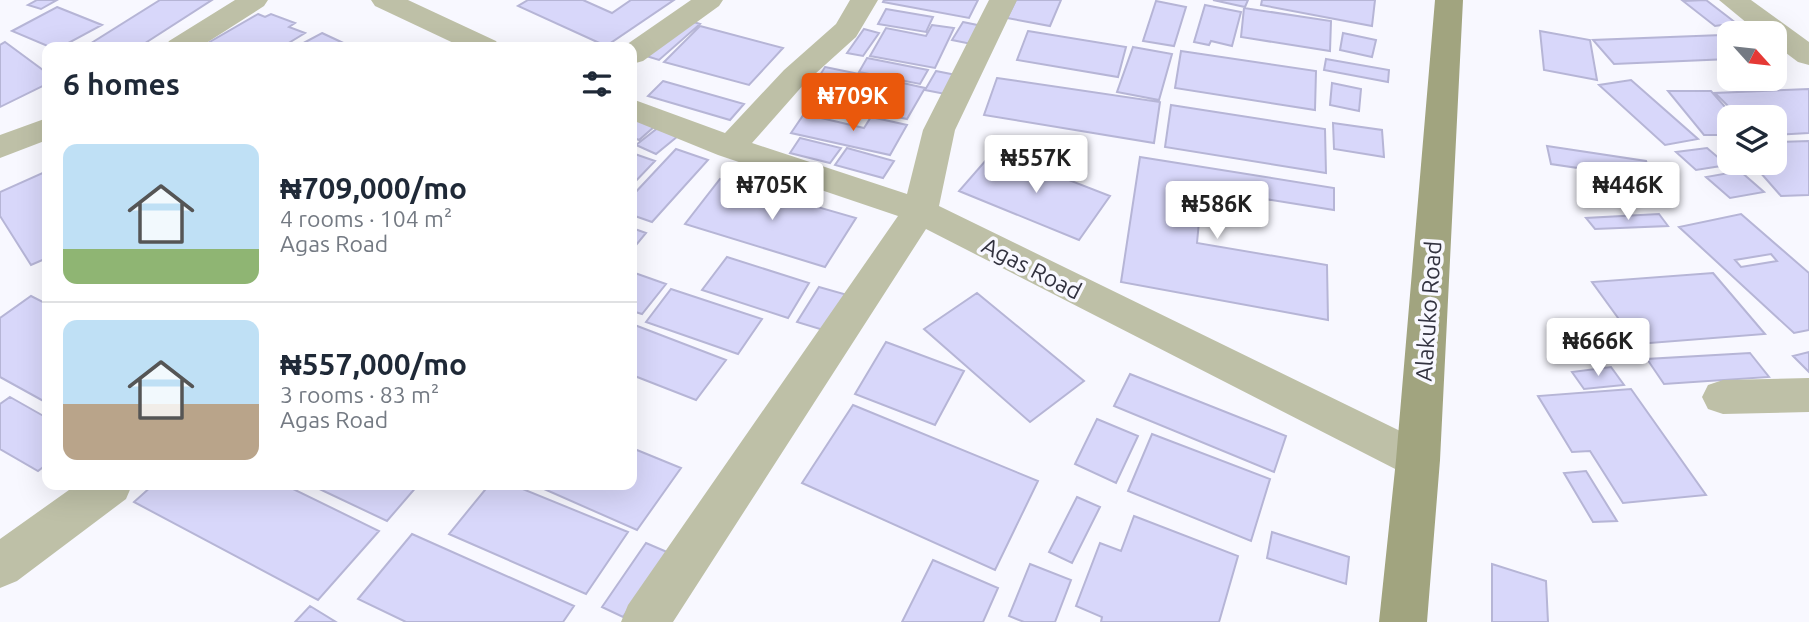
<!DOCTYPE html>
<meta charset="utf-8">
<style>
body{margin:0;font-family:Ubuntu,sans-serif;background:#f6f6f7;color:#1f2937;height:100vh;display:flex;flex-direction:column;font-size:26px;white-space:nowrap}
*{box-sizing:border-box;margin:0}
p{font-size:23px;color:#747a83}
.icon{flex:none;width:38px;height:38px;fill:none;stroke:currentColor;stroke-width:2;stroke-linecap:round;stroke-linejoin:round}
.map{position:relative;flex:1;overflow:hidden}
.side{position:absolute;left:42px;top:42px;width:595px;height:448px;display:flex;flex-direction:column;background:#fff;border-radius:14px;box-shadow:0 7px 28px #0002}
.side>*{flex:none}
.needle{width:46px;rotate:117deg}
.buttons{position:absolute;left:1717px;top:21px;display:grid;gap:14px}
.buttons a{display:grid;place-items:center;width:70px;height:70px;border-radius:14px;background:#fff;box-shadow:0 7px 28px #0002;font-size:35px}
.price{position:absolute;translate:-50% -60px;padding:0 16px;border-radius:7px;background:#fff;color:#222;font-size:23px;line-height:46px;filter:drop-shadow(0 2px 4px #0008)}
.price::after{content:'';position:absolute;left:50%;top:42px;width:21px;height:16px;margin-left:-10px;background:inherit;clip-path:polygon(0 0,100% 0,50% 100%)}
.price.active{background:#ea580c;color:#fff}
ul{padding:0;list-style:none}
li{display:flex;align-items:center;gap:21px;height:175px;padding:0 21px}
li+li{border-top:2px solid #e0e1e3}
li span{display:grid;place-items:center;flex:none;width:196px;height:140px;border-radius:14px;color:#555}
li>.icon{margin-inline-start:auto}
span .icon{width:84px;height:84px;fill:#fffc;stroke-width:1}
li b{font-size:30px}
h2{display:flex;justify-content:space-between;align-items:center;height:84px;padding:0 21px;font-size:30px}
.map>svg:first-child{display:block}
.building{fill:#d8d7fa;stroke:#b6b5d6;stroke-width:2;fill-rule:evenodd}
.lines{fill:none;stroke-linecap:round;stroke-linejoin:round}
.minor{fill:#bec0a7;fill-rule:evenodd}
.secondary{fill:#a1a47f;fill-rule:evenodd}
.labels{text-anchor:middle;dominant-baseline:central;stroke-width:7;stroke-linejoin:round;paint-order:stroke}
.street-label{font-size:23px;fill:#32323f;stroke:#f8f8ff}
</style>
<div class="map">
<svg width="1809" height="622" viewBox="0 0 1809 622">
<rect width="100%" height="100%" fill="#f8f8ff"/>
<path class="building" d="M37,0H57L41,9L28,5Z
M160,0H212L139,47H85Z
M528,0H583L612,13L631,0H674L606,46L518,6Z
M884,0H978L969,18L883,2Z
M1016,0H1061L1050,26L1007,18Z
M1213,0H1248L1245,7Z
M1262,0H1375L1372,26L1261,5Z
M1706,0L1736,23L1715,26L1683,1Z
M1156,1L1186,7L1174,46L1143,41Z
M1205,5L1241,12L1232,46L1211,41L1209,45L1194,42Z
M57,7L102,25L61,47H50L12,31Z
M1244,8L1331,21L1330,51L1241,37Z
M886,9L933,17L926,32L878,24Z
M258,14L265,17L271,14L295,23L289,27L305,33L282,47H201Z
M684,19L700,24L659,60L643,55Z
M963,22L987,27L976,45L952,40Z
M932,25L954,28L935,68L870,56L886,28L926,36Z
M700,26L783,48L749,85L664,62Z
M864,29L879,33L863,56L847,53Z
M1028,31L1126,47L1118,77L1017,60Z
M1540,31L1590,40L1597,80L1544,70Z
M322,33L352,47H296Z
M1343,33L1376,40L1372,57L1340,50Z
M1722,35L1729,42V59L1614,64L1593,40Z
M5,42L47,73V84L0,107V45Z
M1133,47L1172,54L1159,100L1117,92Z
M1181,51L1316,71L1315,110L1175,88Z
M867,58L928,70L920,84L859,72Z
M1326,59L1389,70L1388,82L1324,70Z
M825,67L888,80L881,93L817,80Z
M936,71L961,76L950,95L925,90Z
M997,78L1160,102L1154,143L984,115Z
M1631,80L1698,139L1665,145L1599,85Z
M663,81L744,104L730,120L648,96Z
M894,81L925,88L907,119L874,112Z
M1332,83L1361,89L1359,111L1330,105Z
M826,85L879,96L871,110L817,98Z
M1809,89V133L1774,135V117H1739L1715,93Z
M1668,91H1711L1734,117H1729V135H1704Z
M1171,105L1325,129L1326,173L1165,147Z
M804,114L864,128L871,117L907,125L890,155L791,133Z
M632,117L655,126L639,140L632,137Z
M1333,123L1382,130L1384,157L1334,149Z
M659,127L678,136L656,154L636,145Z
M800,138L841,148L830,163L790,153Z
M1809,141V195L1781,196L1752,163H1774V142Z
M1547,146L1646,161L1652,179L1551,164Z
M847,148L894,161L883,178L835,165Z
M1707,148L1727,165L1696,170L1676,152Z
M676,149L708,160L652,222L632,215V196Z
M994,151L1110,196L1079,240L959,191Z
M632,153L655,161L632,185Z
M1140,157L1334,188V210L1202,189L1197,243L1327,265L1328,320L1121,282Z
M47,171V258L31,265L0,216V192Z
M1740,171L1764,192L1730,198L1706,177Z
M720,179L856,218L825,267L685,224Z
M1659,214L1668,226L1595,229L1586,218Z
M1741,214L1809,273V330L1794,333L1679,227ZM1771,254L1777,261L1741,267L1735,260Z
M632,228L646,233L632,250Z
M727,257L809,283L788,318L702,290Z
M632,272L666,284L642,314L632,311Z
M1713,273L1765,334L1637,344L1592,282Z
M819,287L851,296L830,332L797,322Z
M671,289L762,319L738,354L646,322Z
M977,293L1084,381L1030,422L924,329Z
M31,296L47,304V403L0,377V318Z
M632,324L726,360L696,400L632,375Z
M886,342L964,371L935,425L855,394Z
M1809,352V372L1793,356Z
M1750,353L1769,377L1664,384L1647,359Z
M1611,367L1624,385L1584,389L1572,372Z
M1130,374L1286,436L1274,472L1114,406Z
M1631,389L1706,495L1623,503L1590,451L1572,452L1538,396Z
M10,397L47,418V464L38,471L0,449V404Z
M853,405L1038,481L995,570L802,483Z
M1097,419L1138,436L1116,483L1075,464Z
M1152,434L1270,479L1251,541L1128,491Z
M632,448L681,468L637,530L535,485H632Z
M1586,471L1617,521L1593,522L1564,473Z
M153,485H285L379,531L318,600L134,502Z
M311,485H418L387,521Z
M489,485H513L628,532L586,594L449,534Z
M1077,497L1100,507L1072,563L1049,552Z
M1134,516L1238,556L1219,622H1101L1102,617L1076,606L1100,543L1121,551Z
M1272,532L1349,557L1346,584L1267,558Z
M412,534L574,606L563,622H406L358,599Z
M646,543L667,552L623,617L602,607Z
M933,560L998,588L983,622H902Z
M1030,564L1071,580L1055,622H1024L1009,616Z
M1492,564L1546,581L1548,622H1492Z
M310,606L336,622H295Z"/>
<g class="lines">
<path class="minor" d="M235,0H268L264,6L200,47H165L169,41Z
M371,0H408L496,41L500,47H462L375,6Z
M691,0H723L719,6L643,61L632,64V47H623Z
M850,0H878L856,37L805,83L752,143L907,194L923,130L989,0H1017L955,130L939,206L1433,447L1440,460L1433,473L1418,479L1403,473L926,229L673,622H621L628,605L898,216L718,155L632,120V99L725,133L784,70L836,24Z
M1719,0H1751L1809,42V65L1798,62L1774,44V33H1759Z
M47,118V140L0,158V135Z
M1809,378V412L1723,414L1708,409L1702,397L1708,385L1723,380Z
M76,485H132L126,499L17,581L0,588V539Z"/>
<path class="secondary" d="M1435,0H1463L1440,460L1427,622H1379L1396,460Z"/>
</g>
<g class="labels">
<g class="street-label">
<text transform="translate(1032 268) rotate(27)">Agas Road</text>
<text transform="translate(1428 311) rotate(-86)">Alakuko Road</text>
</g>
</g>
</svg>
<div class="buttons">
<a><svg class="needle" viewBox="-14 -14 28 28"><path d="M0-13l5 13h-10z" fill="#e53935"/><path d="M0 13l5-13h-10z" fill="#747a83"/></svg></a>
<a><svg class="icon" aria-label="layers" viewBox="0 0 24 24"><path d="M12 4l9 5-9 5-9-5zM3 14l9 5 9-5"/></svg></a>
</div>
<b class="price active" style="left:853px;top:133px">₦709K</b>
<b class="price" style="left:1036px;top:195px">₦557K</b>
<b class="price" style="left:772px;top:222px">₦705K</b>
<b class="price" style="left:1628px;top:222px">₦446K</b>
<b class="price" style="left:1217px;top:241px">₦586K</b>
<b class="price" style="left:1598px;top:378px">₦666K</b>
<section class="side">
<h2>6 homes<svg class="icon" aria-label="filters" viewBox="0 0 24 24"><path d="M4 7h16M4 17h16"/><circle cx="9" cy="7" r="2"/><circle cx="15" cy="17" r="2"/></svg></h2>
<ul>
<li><span style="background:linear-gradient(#bfe0f5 75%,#8fb573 0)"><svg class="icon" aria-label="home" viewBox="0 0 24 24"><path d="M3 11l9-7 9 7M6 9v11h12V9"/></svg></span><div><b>₦709,000/mo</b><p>4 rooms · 104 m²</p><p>Agas Road</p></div></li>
<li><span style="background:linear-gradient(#bfe0f5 60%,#b9a48a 0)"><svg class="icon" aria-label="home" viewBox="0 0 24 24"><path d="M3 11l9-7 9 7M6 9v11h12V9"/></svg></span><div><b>₦557,000/mo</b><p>3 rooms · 83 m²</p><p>Agas Road</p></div></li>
</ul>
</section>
</div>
